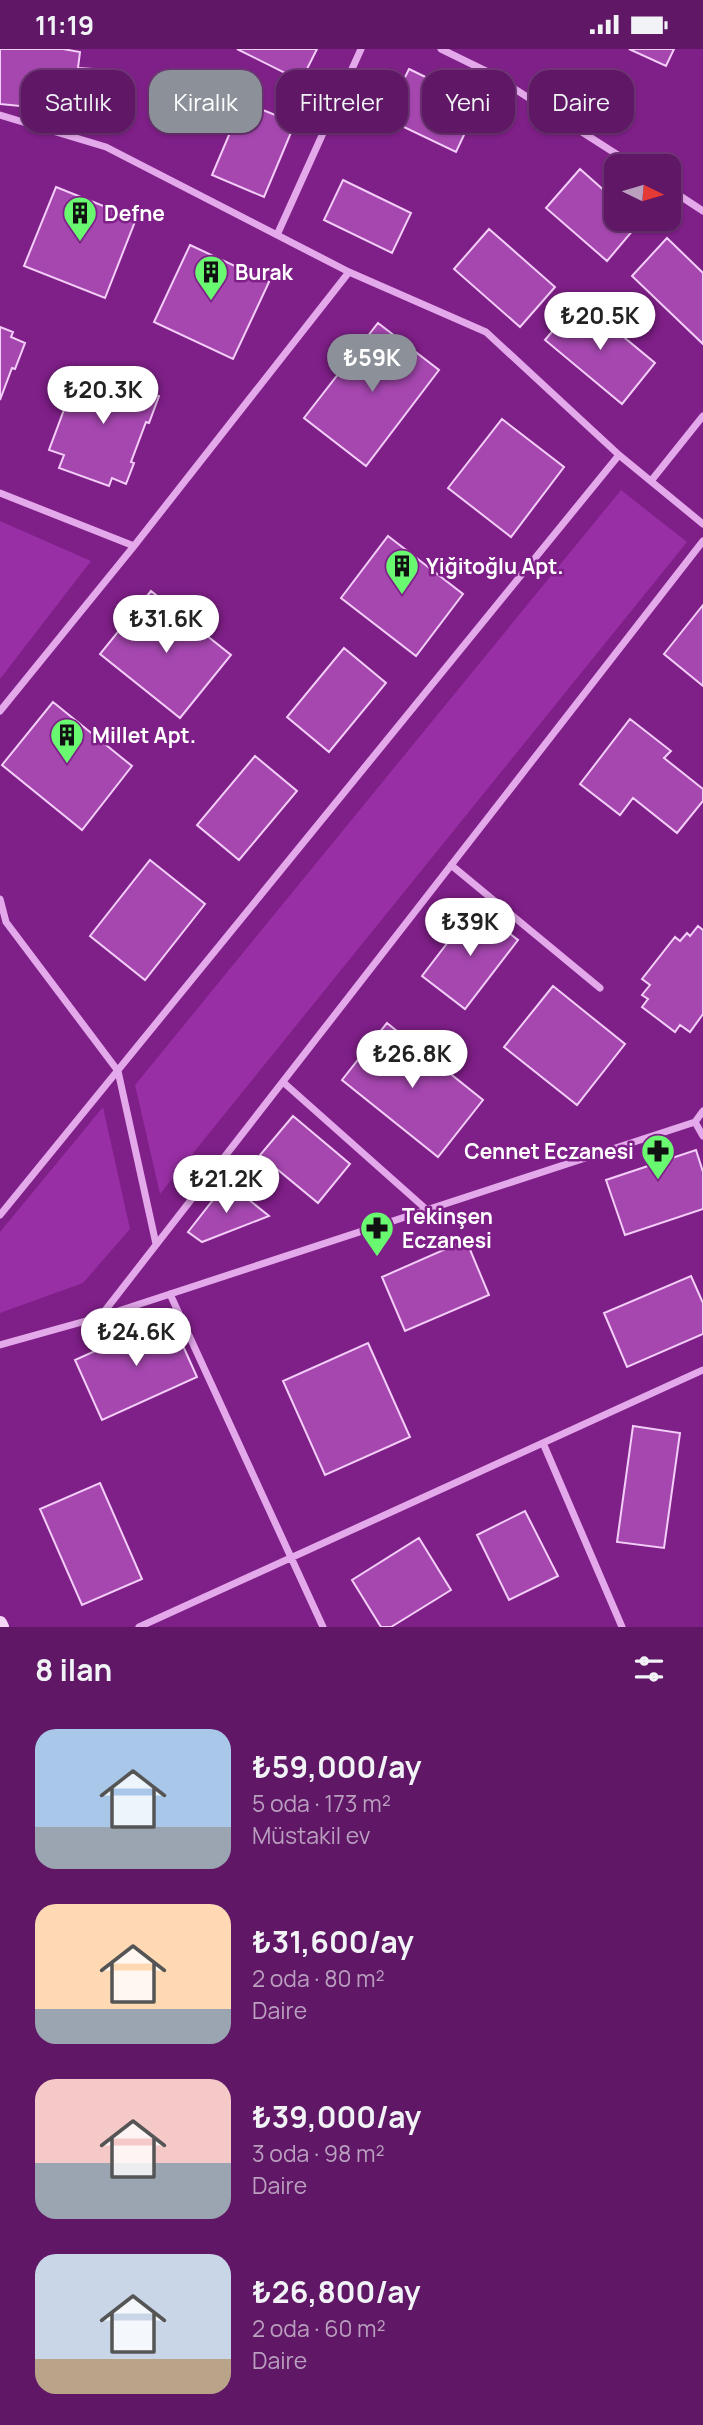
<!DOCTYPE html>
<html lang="tr">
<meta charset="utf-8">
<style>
body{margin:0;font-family:Manrope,sans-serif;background:#65206c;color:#f1f3f6;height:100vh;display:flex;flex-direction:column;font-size:26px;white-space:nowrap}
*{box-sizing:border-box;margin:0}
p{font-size:23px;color:#ba9fbf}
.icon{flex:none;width:38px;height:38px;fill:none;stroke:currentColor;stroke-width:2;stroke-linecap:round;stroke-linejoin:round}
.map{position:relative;height:1578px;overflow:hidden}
.panel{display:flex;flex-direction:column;background:#5f1766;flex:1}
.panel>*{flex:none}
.guide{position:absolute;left:21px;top:21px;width:662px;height:63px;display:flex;gap:14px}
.needle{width:46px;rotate:95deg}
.fabs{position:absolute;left:604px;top:105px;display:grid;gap:14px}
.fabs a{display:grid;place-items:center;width:77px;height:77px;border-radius:14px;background:#5f1766;box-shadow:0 2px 5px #0004,0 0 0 2px #73367a;font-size:35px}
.price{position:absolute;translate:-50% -60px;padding:0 16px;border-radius:24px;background:#fff;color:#222;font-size:23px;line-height:46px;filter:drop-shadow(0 2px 4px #0008)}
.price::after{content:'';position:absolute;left:50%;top:42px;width:21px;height:16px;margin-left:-10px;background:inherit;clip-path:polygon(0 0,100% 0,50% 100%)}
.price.current{background:#8c9099;color:#fff}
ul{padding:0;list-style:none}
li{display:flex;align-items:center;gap:21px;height:175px;padding:0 35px}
li span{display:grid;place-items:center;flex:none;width:196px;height:140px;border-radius:21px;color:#555}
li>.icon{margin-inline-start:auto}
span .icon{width:84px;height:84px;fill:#fffc;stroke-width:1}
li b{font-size:30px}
h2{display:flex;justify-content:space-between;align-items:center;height:84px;padding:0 35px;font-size:30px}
.pill{padding:0 24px;border-radius:21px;background:#5f1766;box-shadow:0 2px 5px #0004,0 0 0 2px #73367a;font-size:24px;line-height:63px}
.pill.current{background:#8c9099;color:#fff}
.status{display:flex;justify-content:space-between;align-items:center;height:49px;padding:0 35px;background:#5f1766;direction:ltr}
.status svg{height:19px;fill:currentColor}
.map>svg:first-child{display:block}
.green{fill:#982fa4}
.building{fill:#a647b0;stroke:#f3cef8;stroke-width:2}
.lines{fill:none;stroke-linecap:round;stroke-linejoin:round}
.street{stroke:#e4a9eb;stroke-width:7}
.secondary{stroke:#f5d5f8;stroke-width:14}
.labels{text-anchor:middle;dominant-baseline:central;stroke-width:5;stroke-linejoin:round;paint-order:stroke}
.poi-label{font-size:21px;font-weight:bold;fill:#fff;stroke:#7f1f88;text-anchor:start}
</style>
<div class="status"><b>11:19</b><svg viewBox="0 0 49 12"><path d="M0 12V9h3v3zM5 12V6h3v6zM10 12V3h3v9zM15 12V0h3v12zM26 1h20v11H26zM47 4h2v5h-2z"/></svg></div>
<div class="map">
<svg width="703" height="1578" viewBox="0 0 703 1578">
<rect width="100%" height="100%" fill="#7f1f88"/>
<path class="green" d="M621,441L687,493L160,1145L135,1036Z
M0,472L91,512L0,630Z
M103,1058L130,1180L83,1234L0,1264V1183Z"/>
<path class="building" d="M0,0H63L80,3L78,19L92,20L89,57L31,51L30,58L0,55Z
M237,0H317L301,32Z
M629,0H674L666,17Z
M409,20L479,54L456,103L385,69Z
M243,53L295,74L264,148L212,126Z
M580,120L616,152V170H636L640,173L607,212L546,159Z
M343,131L411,164L392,204L324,171Z
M56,138L136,170L105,249L24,217Z
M489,180L555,238L520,278L454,220Z
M667,189L703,224V295L632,227Z
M190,196L269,233L233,310L154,273Z
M579,251L655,314L622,355L545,291Z
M378,274L439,321L366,417L304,369Z
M0,278L13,283L11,288L25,294L15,320L12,319L0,351Z
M80,318L97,325L99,319L147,337L145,342L159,347L149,374L146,373L131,413L134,414L126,435L112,429L109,437L59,419L64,406L49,401Z
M502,370L564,418L511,488L448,439Z
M388,487L463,545L416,607L341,549Z
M151,542L231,606L180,669L100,605Z
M703,556V637L664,605Z
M344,599L386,634L329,703L287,668Z
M53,653L132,717L82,781L2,716Z
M630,670L671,702L664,709L703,740V752L677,784L633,749L620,766L580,735Z
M255,707L297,742L239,811L197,776Z
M150,811L205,855L145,931L90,887Z
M475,858L518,891L465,960L422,927Z
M698,877L703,881V965L690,983L680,976L675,983L642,958L648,950L642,946L650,936L642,930L675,888L680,892L687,884L690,887Z
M553,937L625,995L577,1056L504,998Z
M387,974L483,1051L438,1108L342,1031Z
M293,1067L350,1115L318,1154L260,1106Z
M696,1101L703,1123V1160L625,1186L606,1131Z
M227,1133L269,1167L202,1193L188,1183Z
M466,1191L489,1246L405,1282L382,1228Z
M691,1227L703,1254V1285L627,1318L604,1264Z
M170,1268L197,1328L102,1371L75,1311Z
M368,1294L410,1388L325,1426L283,1332Z
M633,1377L680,1384L664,1499L617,1493Z
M100,1434L142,1530L82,1556L40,1460Z
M525,1462L558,1527L509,1551L477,1486Z
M419,1489L451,1541L391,1578H381L352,1531Z"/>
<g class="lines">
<path class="street" d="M441,0L490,24L635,117
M0,66L106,98L349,223L486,283L619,406L703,475
M668,139L703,162
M277,186L361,0
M651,432L703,367
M0,444L134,497
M0,662L134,497L349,223
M451,816L600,939
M0,850L6,873L118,1022L156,1195
M283,1033L427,1161
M695,1073L703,1087
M0,1166L619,406
M170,1245L323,1578
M100,1268L703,492
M0,1296L100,1268L695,1073L703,1062
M543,1394L622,1578
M139,1578L703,1321"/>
<path class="secondary" d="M0,1574L2,1578"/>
</g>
<defs>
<g id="building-pin" transform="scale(1.75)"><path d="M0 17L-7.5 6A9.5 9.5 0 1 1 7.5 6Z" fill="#69f971" stroke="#7f1f88"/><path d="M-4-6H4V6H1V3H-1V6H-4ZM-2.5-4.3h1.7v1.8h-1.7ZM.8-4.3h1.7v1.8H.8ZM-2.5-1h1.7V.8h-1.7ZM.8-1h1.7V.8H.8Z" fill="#111"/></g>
<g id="pharmacy-pin" transform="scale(1.75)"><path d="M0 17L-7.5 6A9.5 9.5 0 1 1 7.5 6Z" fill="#69f971" stroke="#7f1f88"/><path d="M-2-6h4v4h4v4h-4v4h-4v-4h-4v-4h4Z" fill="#111"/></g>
</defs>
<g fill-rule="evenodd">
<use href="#building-pin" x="80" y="164"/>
<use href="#building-pin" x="211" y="223"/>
<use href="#building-pin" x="402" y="517"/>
<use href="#building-pin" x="67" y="686"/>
<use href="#pharmacy-pin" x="658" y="1102"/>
<use href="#pharmacy-pin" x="377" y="1179"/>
</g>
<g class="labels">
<g class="poi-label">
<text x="104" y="164">Defne</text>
<text x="235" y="223">Burak</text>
<text x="426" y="517">Yiğitoğlu Apt.</text>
<text x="92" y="686">Millet Apt.</text>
<text x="634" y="1102" text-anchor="end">Cennet Eczanesi</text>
<text x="402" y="1167">Tekinşen<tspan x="402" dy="24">Eczanesi</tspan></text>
</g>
</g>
</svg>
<div class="fabs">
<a><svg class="needle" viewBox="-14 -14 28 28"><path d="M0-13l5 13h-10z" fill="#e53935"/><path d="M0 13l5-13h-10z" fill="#ba9fbf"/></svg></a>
</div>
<b class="price" style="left:600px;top:303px">₺20.5K</b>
<b class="price current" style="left:372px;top:345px">₺59K</b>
<b class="price" style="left:103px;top:377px">₺20.3K</b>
<b class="price" style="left:166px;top:606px">₺31.6K</b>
<b class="price" style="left:470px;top:909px">₺39K</b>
<b class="price" style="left:412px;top:1041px">₺26.8K</b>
<b class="price" style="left:226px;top:1166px">₺21.2K</b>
<b class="price" style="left:136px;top:1319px">₺24.6K</b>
<div class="guide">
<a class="pill">Satılık</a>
<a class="pill current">Kiralık</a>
<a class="pill">Filtreler</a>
<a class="pill">Yeni</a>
<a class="pill">Daire</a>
</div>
</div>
<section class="panel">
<h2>8 ilan<svg class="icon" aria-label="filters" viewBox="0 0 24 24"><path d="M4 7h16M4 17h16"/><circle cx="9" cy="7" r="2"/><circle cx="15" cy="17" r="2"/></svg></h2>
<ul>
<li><span style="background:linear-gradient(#a9c7e8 70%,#9aa5b1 0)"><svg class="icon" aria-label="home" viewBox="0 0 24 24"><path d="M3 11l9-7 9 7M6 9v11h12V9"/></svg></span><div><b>₺59,000/ay</b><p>5 oda · 173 m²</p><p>Müstakil ev</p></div></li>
<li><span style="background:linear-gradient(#ffd9b3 75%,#9aa5b1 0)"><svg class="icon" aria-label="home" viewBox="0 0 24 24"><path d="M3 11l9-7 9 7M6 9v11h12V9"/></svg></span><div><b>₺31,600/ay</b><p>2 oda · 80 m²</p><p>Daire</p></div></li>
<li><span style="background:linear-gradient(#f6c9c9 60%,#9aa5b1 0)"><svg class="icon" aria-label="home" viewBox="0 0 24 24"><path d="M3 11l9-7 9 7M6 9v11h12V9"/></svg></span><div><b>₺39,000/ay</b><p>3 oda · 98 m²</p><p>Daire</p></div></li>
<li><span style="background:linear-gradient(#c9d6e8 75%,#b9a48a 0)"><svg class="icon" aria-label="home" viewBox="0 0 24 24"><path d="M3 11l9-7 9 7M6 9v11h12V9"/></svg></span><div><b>₺26,800/ay</b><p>2 oda · 60 m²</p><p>Daire</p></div></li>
</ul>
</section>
